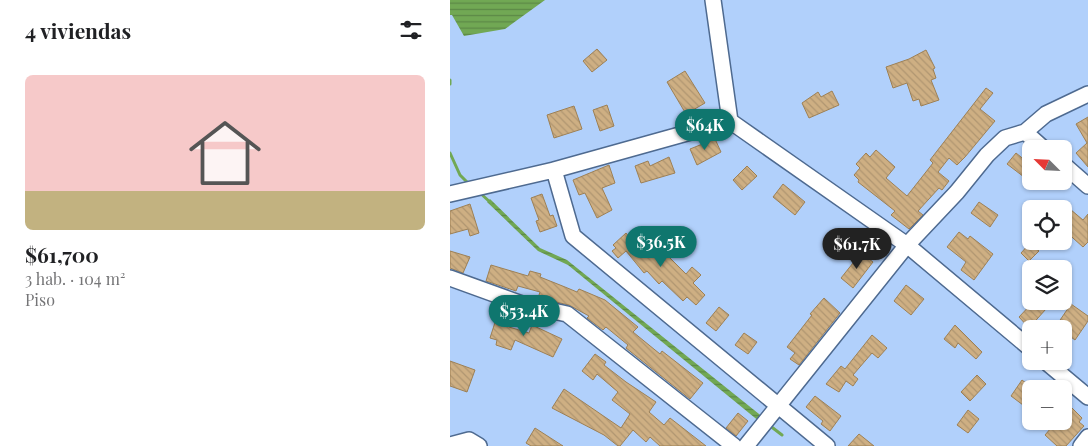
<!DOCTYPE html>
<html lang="es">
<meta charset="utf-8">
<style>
body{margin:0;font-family:"Playfair Display",serif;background:#f2f2f2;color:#202124;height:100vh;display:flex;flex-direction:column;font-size:19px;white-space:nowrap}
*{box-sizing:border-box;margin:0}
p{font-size:16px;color:#757577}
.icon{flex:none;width:28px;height:28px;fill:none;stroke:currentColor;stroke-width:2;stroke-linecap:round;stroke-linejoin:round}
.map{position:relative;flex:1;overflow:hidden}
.side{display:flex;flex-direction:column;background:#fff;width:450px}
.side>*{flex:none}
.needle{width:32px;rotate:294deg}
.buttons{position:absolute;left:572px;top:140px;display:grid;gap:10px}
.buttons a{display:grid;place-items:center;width:50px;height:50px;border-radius:8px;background:#fff;box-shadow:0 1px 4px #0004;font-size:25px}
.price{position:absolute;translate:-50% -42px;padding:0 11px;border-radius:18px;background:#0f766e;color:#fff;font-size:16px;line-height:32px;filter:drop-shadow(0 1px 2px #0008)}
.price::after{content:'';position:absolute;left:50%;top:30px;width:15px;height:11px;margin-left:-8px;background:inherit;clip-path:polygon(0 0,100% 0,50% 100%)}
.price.current{background:#222;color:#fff}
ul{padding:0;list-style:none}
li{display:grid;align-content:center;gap:10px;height:265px;padding:0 25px}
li+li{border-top:1px solid #e0e0e0}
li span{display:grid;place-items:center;height:155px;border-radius:8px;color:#555}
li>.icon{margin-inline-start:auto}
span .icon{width:90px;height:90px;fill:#fffc;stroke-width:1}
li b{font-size:21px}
h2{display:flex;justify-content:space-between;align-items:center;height:60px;padding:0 25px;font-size:21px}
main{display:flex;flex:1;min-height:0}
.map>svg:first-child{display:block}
.water{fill:url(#water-rules)}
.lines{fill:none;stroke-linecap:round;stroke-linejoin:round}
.stream{stroke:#71a854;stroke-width:3}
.building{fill:url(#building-back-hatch);stroke:#9d8055}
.minor-casing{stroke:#4e6a90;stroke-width:18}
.minor{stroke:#fff;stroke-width:15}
</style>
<main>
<section class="side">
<h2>4 viviendas<svg class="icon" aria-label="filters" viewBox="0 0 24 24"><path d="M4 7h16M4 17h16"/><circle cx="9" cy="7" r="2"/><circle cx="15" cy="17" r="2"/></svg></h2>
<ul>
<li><span style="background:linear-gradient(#f6c9c9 75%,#c2b280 0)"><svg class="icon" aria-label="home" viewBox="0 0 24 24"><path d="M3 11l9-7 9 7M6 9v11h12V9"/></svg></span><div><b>$61,700</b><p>3 hab. · 104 m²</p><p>Piso</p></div></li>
</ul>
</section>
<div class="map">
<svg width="638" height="446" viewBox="0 0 638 446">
<defs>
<pattern id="water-rules" width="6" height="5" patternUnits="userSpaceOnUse" patternTransform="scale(1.25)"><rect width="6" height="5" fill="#71a854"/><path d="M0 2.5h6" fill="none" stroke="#5b8846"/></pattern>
<pattern id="building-back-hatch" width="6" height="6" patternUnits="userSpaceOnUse" patternTransform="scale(1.25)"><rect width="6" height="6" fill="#ceaf83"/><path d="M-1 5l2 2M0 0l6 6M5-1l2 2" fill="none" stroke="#b09671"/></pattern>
</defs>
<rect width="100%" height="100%" fill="#b1d0fb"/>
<path class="water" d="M0,0H95L55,29L14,36L2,15H0Z
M40,199L90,248L117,260L314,418L310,422L118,265L88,251L37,202Z"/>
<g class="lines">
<path class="stream" d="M0,80V84
M0,153L10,175L20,185
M29,192L41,203
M319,425L332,435"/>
</g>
<path class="building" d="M147,49L157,60L142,72L133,61Z
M476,50L485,68L483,69L486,78L481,80L489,100L471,106L469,99L463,101L457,83L443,88L436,67L459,59Z
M235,71L255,103L236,114L217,82Z
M536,88L543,93L530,109L545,121L515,157L507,165L499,158L488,172L499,181L492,190L489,188L468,211L473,215L459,229L441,215L445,211L408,182L409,180L404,175L410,168L406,164L416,153L420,157L426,150L445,167L436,178L457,196L483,163L480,160Z
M382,91L389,105L359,118L352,103L368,92L371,97Z
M157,105L164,126L150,131L143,110Z
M124,106L132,129L104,138L97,115Z
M638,117V167L626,153L637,143L626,124Z
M265,139L271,152L247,165L240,149Z
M566,153L581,165L574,177L557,164Z
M219,157L225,173L191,183L185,166L198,161L200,166Z
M159,165L165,183L152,188L162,210L147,218L135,193L129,195L123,180Z
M297,166L307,176L292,190L283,180Z
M333,184L355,202L345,215L323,197Z
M92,194L100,216L103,215L107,226L90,232L86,221L89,220L81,198Z
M529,202L548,215L540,227L521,213Z
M20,204L29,233L20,236L18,229L0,234V211Z
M614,204L633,220L638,214V242L633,247L614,230Z
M388,232L399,243L385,257L379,251L385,244L380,240Z
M509,232L518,239L520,236L543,254L524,280L511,270L516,262L497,247Z
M176,233L188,248L199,239L214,258L217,255L236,274L242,267L251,275L243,283L255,295L246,305L237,297L233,301L212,281L209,284L197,271L194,273L176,251L168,258L162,251L166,248L163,245Z
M580,243L589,251L579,261L571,253Z
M0,251L20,257L13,273L0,268Z
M411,253L423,262L403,288L391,278Z
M41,265L78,276L80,271L91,274L90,277L115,287L127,292L129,289L155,300L188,327L183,332L210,354L212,351L253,383L240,399L176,348L178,345L156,327L153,330L137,318L139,316L119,305L88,298L90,292L68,286L66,291L36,281Z
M456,285L474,299L461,315L444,301Z
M374,298L390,313L349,365L340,359L345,353L337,347L362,315L360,314Z
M584,301H588L596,309L579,328L569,317Z
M621,304L638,316V321L625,340L614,332V329L606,326Z
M269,307L279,315L266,331L256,323Z
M48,313L62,317L59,327L79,333L82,325L112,339L103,357L65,340L61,350L46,345L47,340L40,338Z
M505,325L532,352L526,359L508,343L505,348L494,339Z
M294,333L307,342L298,354L285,345Z
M422,335L437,348L428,358L422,353L403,375L408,379L403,386L396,381L389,392L376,384L391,366L395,369Z
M145,354L156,362L154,365L176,382L206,402L199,412L214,425L220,418L256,446H210L200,437L196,442L183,430L170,446H168L154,435L102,408L114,389L171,428L180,414L162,400L168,392L147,374L143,380L132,371Z
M0,361L25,370L17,392L0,386Z
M527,375L536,384L520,401L511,392Z
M572,380L581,387V411L561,396Z
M365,396L391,416L380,431L371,424L373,421L356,407Z
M620,406L632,418L629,422L634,426L616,446H607L595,435L607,421H614V413Z
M518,410L529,419L518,433L507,425Z
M288,413L298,421L286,436L276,428Z
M85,428L113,446H81L76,443Z
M409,434L424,446H398Z"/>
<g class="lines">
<g class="minor-casing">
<path id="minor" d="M263,0L280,121L457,245L581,349
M575,132L594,149
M614,165L638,186
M104,170L123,236L377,446
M0,194L104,170L280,121
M0,278L72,304L117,314L284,446
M595,361L638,397
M0,445L19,440L29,446
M296,446L457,245L507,192L537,155L555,138L575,132L596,114L638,94
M631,446L638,437"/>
</g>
<use href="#minor" class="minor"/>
</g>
</svg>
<div class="buttons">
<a><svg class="needle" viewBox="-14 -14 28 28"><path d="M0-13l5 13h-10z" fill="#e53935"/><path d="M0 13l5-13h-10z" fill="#757577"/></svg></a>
<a><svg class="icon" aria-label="locate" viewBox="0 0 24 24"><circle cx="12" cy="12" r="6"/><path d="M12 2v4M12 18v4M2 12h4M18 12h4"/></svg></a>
<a><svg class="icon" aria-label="layers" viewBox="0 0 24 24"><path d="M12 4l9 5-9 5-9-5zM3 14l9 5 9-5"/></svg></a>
<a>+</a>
<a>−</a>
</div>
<b class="price" style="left:255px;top:151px">$64K</b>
<b class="price" style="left:211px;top:268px">$36.5K</b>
<b class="price current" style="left:407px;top:270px">$61.7K</b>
<b class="price" style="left:74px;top:337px">$53.4K</b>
</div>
</main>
